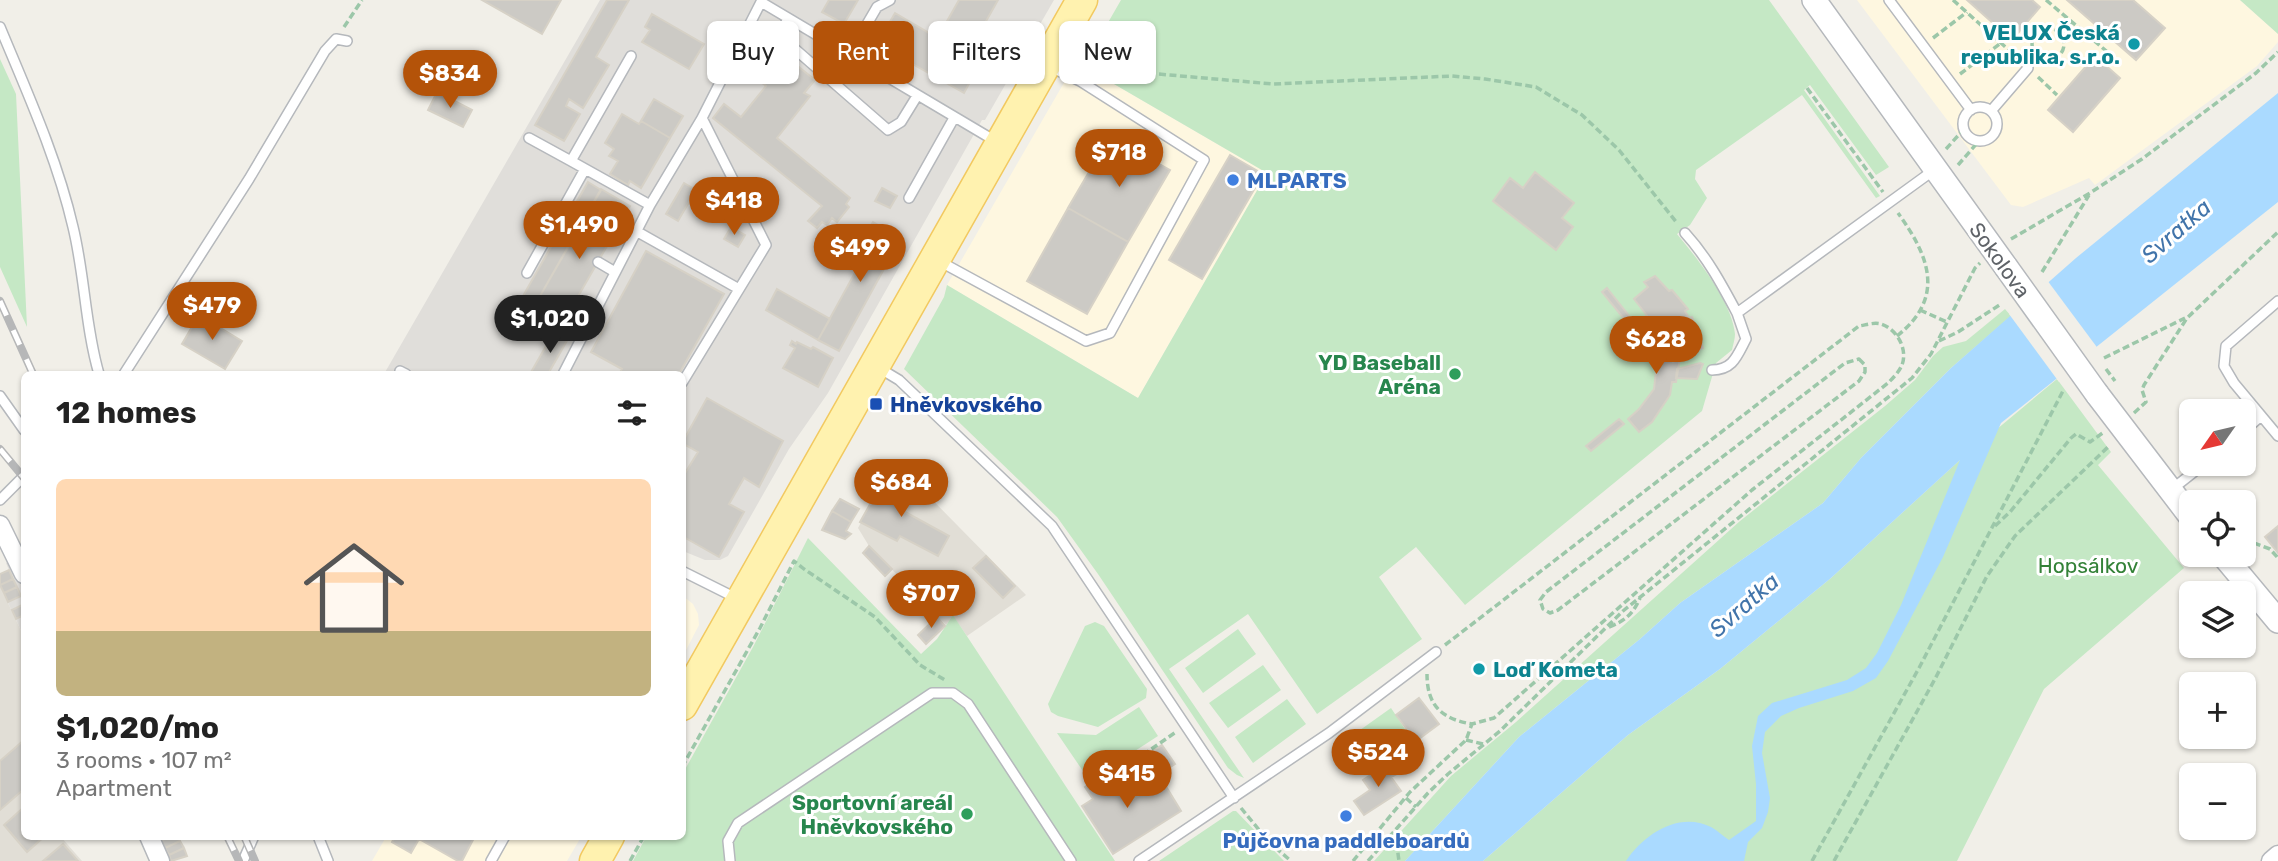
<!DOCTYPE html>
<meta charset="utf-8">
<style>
body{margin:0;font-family:Rubik,sans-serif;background:#f6f6f6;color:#222;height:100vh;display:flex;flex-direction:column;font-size:26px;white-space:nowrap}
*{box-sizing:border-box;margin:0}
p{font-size:23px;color:#767676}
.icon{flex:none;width:38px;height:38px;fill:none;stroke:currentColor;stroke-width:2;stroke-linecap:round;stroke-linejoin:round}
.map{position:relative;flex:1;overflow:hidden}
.sheet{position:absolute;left:21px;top:371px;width:665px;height:469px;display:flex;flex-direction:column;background:#fff;border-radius:10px;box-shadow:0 2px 5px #0004}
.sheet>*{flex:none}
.guide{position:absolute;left:707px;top:21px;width:665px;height:63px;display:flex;gap:14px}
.needle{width:46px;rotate:236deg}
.controls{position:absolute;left:2179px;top:399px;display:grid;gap:14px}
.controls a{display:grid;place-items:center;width:77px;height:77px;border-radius:10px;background:#fff;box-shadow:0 2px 5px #0004;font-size:35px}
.price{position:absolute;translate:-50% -60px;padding:0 16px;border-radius:24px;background:#b45309;color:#fff;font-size:23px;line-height:46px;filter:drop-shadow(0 2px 4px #0008)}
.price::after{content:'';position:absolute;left:50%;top:42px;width:21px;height:16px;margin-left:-10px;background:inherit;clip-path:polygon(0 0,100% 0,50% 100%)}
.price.selected{background:#222;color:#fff}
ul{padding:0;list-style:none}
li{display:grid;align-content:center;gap:14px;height:371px;padding:0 35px}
li span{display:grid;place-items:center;height:217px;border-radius:10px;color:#555}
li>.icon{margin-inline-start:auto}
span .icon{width:126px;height:126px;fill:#fffc;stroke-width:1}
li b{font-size:30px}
h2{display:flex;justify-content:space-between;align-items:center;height:84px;padding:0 35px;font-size:30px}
.chip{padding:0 24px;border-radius:10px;background:#fff;box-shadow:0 2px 5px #0004;font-size:24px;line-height:63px}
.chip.selected{background:#b45309;color:#fff}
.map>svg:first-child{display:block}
.commercial{fill:#fef7e0}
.industrial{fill:#e0deda}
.education{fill:#e1ded6}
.green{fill:#c5e8c5}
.water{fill:#aadaff}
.pier{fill:#f1efe8}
.building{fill:#cccac5;stroke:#d6d1c6;stroke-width:2}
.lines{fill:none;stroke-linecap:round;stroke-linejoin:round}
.service-casing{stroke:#b5b8bc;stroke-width:12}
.minor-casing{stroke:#b5b8bc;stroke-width:21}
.tertiary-casing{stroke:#b5b8bc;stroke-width:26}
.primary-casing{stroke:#f2c960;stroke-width:33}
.path{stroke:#9cc7a9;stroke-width:3.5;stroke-dasharray:7 3.5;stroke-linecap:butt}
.service{stroke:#fff;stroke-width:9}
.minor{stroke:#fff;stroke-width:18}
.tertiary{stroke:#fff;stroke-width:23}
.primary{stroke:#fff2af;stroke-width:30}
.rail-casing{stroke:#b6b7b8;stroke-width:8}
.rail{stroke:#fff;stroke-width:5;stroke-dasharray:16;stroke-linecap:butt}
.tertiary-bridge-casing{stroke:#b5b8bc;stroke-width:26;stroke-linecap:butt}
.path-bridge{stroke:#9cc7a9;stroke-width:3.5;stroke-dasharray:7 3.5;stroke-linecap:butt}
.tertiary-bridge{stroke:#fff;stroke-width:23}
.culture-dot{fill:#0f9aa8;stroke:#fff;stroke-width:2.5}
.shop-dot{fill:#3f7fe0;stroke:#fff;stroke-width:2.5}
.leisure-dot{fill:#2e9e5b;stroke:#fff;stroke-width:2.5}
.transit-dot{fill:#1a4fb4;stroke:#fff;stroke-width:2.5}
.labels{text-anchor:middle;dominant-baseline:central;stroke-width:6;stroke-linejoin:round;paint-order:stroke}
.culture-label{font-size:21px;font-weight:bold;fill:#0d838f;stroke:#fff;text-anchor:end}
.shop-label{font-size:21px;font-weight:bold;fill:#366cbe;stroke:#fff;text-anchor:start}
.street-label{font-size:21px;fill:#5f6368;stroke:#fff}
.leisure-label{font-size:21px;font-weight:bold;fill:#27864d;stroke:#fff;text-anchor:end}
.transit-label{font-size:21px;font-weight:bold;fill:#164399;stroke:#fff;text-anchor:start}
.park-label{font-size:21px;fill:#348238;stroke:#fff}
.water-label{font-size:23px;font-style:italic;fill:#4174aa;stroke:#fff}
</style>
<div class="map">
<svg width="2278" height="861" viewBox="0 0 2278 861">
<rect width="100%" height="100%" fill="#f1efe8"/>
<path class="commercial" d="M1857,0H2240L2278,34V42L2257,66L2095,185L2089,178L2023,207L2011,205Z
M1076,62L1267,173L1138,398L947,285Z
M683,596L693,604L698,614L699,625L683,656Z
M386,837H581L567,861H372Z"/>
<path class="industrial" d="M600,0H1054L985,120H982L828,393L789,449L732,549L728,556L720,560H705L683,551L682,374H384Z
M24,554V637L0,586V574L9,570L6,563Z"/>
<path class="education" d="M894,461L1026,595L967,636L953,616L946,625L869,546L858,528Z
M0,586L24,637V836L61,837L82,861H0Z"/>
<path class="green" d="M1121,0H1769L1889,167L1876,175L1810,85L1804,90L1880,196L1876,198L1802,95L1696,170L1695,179L1707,198L1690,225L1677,234C1697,258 1732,302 1735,334C1735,339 1733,345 1732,350L1716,363L1702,411L1465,605L1416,547L1379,577L1422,639L1317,714L1248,614L1169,669L1244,778L1237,775L1228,768L1098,574L1057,517L904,369L944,297L947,285L1138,398L1267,173L1083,66Z
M2240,0H2278V34Z
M0,59L16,94L27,327L0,267Z
M2005,309L2011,316L1951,368L1861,458L1823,503L1680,603L1640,639L1519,737L1405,861H1374L1451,776L1516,722L1740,521L1885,406L1915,380L1933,356L1943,347L1966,341Z
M2057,379L2111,452L2098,465L2184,568L2044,689L1957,861H1483L1628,735L1720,669L1831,578L1961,459Z
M808,538L921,654L937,639L953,615L1115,861H633L646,837L682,836L683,773L753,647Z
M1095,622L1104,626L1147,689L1146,698L1098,727L1058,716L1051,712L1048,704L1085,626Z
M1238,629L1256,654L1203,693L1185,668Z
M1263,665L1281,690L1228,728L1209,703Z
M1287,699L1306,724L1253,763L1235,737Z
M1139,707L1158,736L1121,760L1116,757L1087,777L1057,733L1096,735Z
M1391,708L1407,732L1355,768L1339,745Z
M1233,811H1236L1284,861H1159Z"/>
<path class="water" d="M2278,93V202L2001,423L1943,557L1888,661L1876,678L1853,691L1799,708L1781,716L1765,732L1762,753L1770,798L1768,812L1762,828L1748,842L1744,861H1626C1644,834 1679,811 1711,827C1717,830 1723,836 1729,840L1756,821V784L1752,746L1758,716L1772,703L1847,680L1866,668L1877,653L1901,605L1960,460L1831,578L1720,669L1628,735L1483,861H1405L1519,737L1640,639L1680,603L1823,503L1861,458L1951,368L2076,258Z"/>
<path class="pier" d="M2047,280L2099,350L2059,382L2009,314Z"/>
<path class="building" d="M482,0H561L542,34Z
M607,0H629L596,57L609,65L583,108L569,99L566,106L580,114L564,141L535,125Z
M829,0H858L844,24L822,12Z
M959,0H998L976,39L971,37L962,52L981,62L964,93L877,44L895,13L943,41L951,26L946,23Z
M1967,0H2032L2040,7L2012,40Z
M2067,0H2133L2165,28L2136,60Z
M652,14L704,44L689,69L642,42L650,30L645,27Z
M765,40L815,80L804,93L810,96L777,138L850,198L846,204L849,207L837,222L832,218L827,225L822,222L817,228L808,221L822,206L713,118L724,104L741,117L766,86L743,67Z
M2095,56L2120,78L2073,132L2048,110Z
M437,92L472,110L463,127L428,110Z
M654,99L683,116L670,138L641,121Z
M622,114L639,124L641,121L670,138L641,188L630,181L628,185L610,174L618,161L609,156L614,149L605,143Z
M1110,136L1170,170L1128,242L1068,208Z
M1230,155L1263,174L1202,279L1169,260Z
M1535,172L1574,203L1562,218L1573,227L1556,250L1493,201L1510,178L1523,188Z
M588,182L601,190L528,317L515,310Z
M684,183L696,190L678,221L666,214Z
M882,188L897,196L890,208L875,201Z
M601,189L630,206L557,333L528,317Z
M1068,208L1128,242L1087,314L1027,281Z
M873,222L901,238L839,351L818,340L862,260L855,256L858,251L856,250Z
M731,227L745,235L738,247L724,239Z
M646,251L724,294L679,374H619L622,369L591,352Z
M1655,276L1669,291L1672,290L1688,309L1685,311L1689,318L1692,317L1703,348L1673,362L1659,331L1634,299L1648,287L1644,282Z
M1607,288L1634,322L1629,325L1602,292Z
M777,289L830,319L818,340L766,310Z
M199,315L242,341L225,369L182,344Z
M1646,316L1659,331L1673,362L1680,358L1676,382H1672L1670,395L1652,422L1639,432L1628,419L1639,409L1654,389L1657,362L1645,338L1635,326Z
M554,332L568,339L548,374H530Z
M792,341L796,344L797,342L811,349L813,347L833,358L818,387L783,368L795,348L790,345Z
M1700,363L1703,364L1697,379L1676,378L1677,369Z
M707,398L783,441L759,487L744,478L729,504L744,512L719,557L682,536V478L698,452L682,443Z
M1619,419L1624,424L1591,451L1586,446Z
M886,476L909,488L898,508L949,536L938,556L900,536L897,541L860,522Z
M840,499L859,509L851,522L832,511Z
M832,511L851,522L846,531L851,534L845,539L822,530Z
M2278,526V553L2265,537Z
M869,546L892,569L885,576L863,553Z
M986,556L1015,586L1003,598L973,568Z
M9,570L13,579L0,585V574Z
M13,579L17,587L4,593L0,585Z
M17,587L21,596L8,602L4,593Z
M24,604V615L16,619L12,610Z
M937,617L945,626L926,644L918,635Z
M1419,698L1439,724L1416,741L1396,715Z
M24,740V789L0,810V761Z
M1162,745L1175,764L1149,781L1137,762Z
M1389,763L1397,774L1391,777L1401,791L1364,815L1354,801L1370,790L1363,780Z
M1114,768L1133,799L1162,780L1181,811L1113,854L1082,806L1093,799L1085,787Z
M24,807V836H45L27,852L4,825Z
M170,836H178L180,841L165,848L161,841Z
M395,836H475L462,861H458L419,839L411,853L392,842Z
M180,841L184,848L169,855L165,848Z
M63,844L78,861H43Z
M184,848L187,856L171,861L169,855Z"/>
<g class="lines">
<g class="service-casing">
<path id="service" d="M1889,0L1971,110
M788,18L780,36L888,130L901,122L917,96
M0,27C27,92 57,158 73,227C85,276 85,326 99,374
M849,55L877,7L890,0
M631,56L571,161L650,205
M1963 124a17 17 0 1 1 34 0a17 17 0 1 1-34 0Z
M1991,111L2028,68
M529,138L571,161
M909,198L954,118
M636,231L739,289
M1685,233C1707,257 1722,285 1737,313
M939,261L1086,341L1110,333L1204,160L1080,81L1050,67
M598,262L615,272
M527,273L585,169
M2278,301L2226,346L2224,366L2234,383L2278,436
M567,315L587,327
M879,368L899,380L1052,526L1234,798
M1712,370C1733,370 1737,356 1746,339L1737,313L1934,170
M400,371L406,374
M124,374L249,179L325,51L336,39L347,41
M563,374L650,205L702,118
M682,383L766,245L702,118L761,2L997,142
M0,396L24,430
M2244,431L2261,416
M2171,490L2204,464
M0,500L24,476
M682,571L736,598
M318,836L328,861
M243,861L254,836
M491,861L505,836
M730,861L728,841L738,823L932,693H953L968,704L1071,861
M1139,861L1329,733L1436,652"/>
</g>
<g class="minor-casing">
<path id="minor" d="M0,525L24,574
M149,836L160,861
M2271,861L2278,855"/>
</g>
<g class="tertiary-casing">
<path id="tertiary" d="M1814,0L2006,267
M2097,394L2191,517
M2223,555L2278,621"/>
</g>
<g class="primary-casing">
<path id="primary" d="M682,705L1082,0
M595,861L609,836"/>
</g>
<path class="path" d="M1953,0L2020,60
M2046,0L2111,55
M344,27L362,0
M2032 44a16 16 0 1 1 32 0a16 16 0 1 1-32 0Z
M2061,34L2071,22
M1933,38L1967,12
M1960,74L2001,43
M1097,75L1112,70L1273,84L1452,76L1485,79L1536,87L1582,115L1619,150L1677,223
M2038,77L2057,95
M1807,88L1883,192
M1946,149L1964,129
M1958,165L1979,141
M2011,239L2090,193L2142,159L2256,73L2278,52
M2042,272L2089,195
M1920,310L1947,322
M1897,336C1946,297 1929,256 1898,213
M1939,341L1958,332L2001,304
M2104,358L2185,318
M1859,359L1865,365V372L1859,381L1558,610L1550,613L1543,609L1540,600L1546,592L1845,363Z
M2134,413L2146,402L2142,390L2144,385L2187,318L2278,232
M1995,526L2010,512L2071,438L2076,434L2090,442L2104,432
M2244,539L2270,549L2278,558
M1609,627C1625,621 1633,614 1640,598
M1445,645L1859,326C1866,325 1874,322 1881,324C1897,329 1908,349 1902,365C1899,372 1893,378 1888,383L1752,490L1494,718L1472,724
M1466,740L1483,744
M682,767L760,628L794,561L804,569L875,617L920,665L945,680
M1117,773L1176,732
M1406,798L1416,807
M1241,808L1269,842L1291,861
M1395,832L1399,861
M630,861L644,836
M1353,861L1410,792L1466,740L1472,724C1442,719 1427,706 1427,674
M1368,861L1428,793L1448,774L1500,731L1623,611L1912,378L1931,354L1975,268L1980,263
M1812,861L1919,668L2064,389
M1834,861L1935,679L1987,576L2015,536L2109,446"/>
<use href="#service" class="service"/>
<use href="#minor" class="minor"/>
<use href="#tertiary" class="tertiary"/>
<use href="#primary" class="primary"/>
<g class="rail-casing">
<path id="rail" d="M0,301L33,374
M0,449L24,478
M227,836L239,861
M244,836L255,861"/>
</g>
<use href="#rail" class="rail"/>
<g class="tertiary-bridge-casing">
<path id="tertiary-bridge" d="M2006,267L2097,394"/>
</g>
<path class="path-bridge" d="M2106,369L2115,381"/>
<use href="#tertiary-bridge" class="tertiary-bridge"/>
</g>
<g class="culture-dot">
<circle cx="2134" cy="44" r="7"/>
<circle cx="1479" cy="669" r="7"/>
</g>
<g class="shop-dot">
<circle cx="1233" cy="180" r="7"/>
<circle cx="1346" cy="816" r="7"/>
</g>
<g class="leisure-dot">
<circle cx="1455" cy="374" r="7"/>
<circle cx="967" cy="814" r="7"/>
</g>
<rect class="transit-dot" x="869" y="397" width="14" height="14" rx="3.5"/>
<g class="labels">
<g class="culture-label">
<text x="2120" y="32">VELUX Česká<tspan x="2120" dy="24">republika, s.r.o.</tspan></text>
<text x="1493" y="669" text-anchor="start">Loď Kometa</text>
</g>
<g class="shop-label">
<text x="1247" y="180">MLPARTS</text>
<text x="1346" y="840" text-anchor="middle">Půjčovna paddleboardů</text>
</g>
<g class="street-label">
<text transform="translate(2000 260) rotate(54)">Sokolova</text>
</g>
<g class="leisure-label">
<text x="1441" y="362">YD Baseball<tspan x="1441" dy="24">Aréna</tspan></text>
<text x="953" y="802">Sportovní areál<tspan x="953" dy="24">Hněvkovského</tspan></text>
</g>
<g class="transit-label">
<text x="890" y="404">Hněvkovského</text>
</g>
<g class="park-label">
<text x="2088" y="565">Hopsálkov</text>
</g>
<g class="water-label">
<text transform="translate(2176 231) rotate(-41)">Svratka</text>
<text transform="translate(1744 605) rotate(-41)">Svratka</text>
</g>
</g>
</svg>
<div class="controls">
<a><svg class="needle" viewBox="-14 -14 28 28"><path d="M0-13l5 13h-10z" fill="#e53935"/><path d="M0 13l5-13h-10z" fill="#767676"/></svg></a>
<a><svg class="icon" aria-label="locate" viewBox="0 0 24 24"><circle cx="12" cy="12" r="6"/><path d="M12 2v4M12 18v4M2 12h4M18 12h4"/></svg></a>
<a><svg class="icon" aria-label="layers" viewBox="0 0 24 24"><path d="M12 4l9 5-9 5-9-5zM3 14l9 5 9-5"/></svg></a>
<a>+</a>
<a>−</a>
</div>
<b class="price" style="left:450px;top:110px">$834</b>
<b class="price" style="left:1119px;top:189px">$718</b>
<b class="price" style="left:734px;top:237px">$418</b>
<b class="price" style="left:579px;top:261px">$1,490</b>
<b class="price" style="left:860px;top:284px">$499</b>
<b class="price" style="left:212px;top:342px">$479</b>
<b class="price selected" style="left:550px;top:355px">$1,020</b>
<b class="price" style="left:1656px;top:376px">$628</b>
<b class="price" style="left:901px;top:519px">$684</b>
<b class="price" style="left:931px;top:630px">$707</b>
<b class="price" style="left:1378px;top:789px">$524</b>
<b class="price" style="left:1127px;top:810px">$415</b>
<div class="guide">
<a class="chip">Buy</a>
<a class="chip selected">Rent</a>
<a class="chip">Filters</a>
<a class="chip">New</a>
</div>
<section class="sheet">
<h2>12 homes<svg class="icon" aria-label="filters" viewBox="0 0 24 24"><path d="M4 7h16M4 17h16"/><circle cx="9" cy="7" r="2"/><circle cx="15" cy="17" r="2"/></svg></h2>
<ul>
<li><span style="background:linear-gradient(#ffd9b3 70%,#c2b280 0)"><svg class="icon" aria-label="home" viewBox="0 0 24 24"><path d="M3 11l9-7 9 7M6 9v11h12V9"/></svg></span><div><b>$1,020/mo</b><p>3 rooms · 107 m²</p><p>Apartment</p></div></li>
</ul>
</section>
</div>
